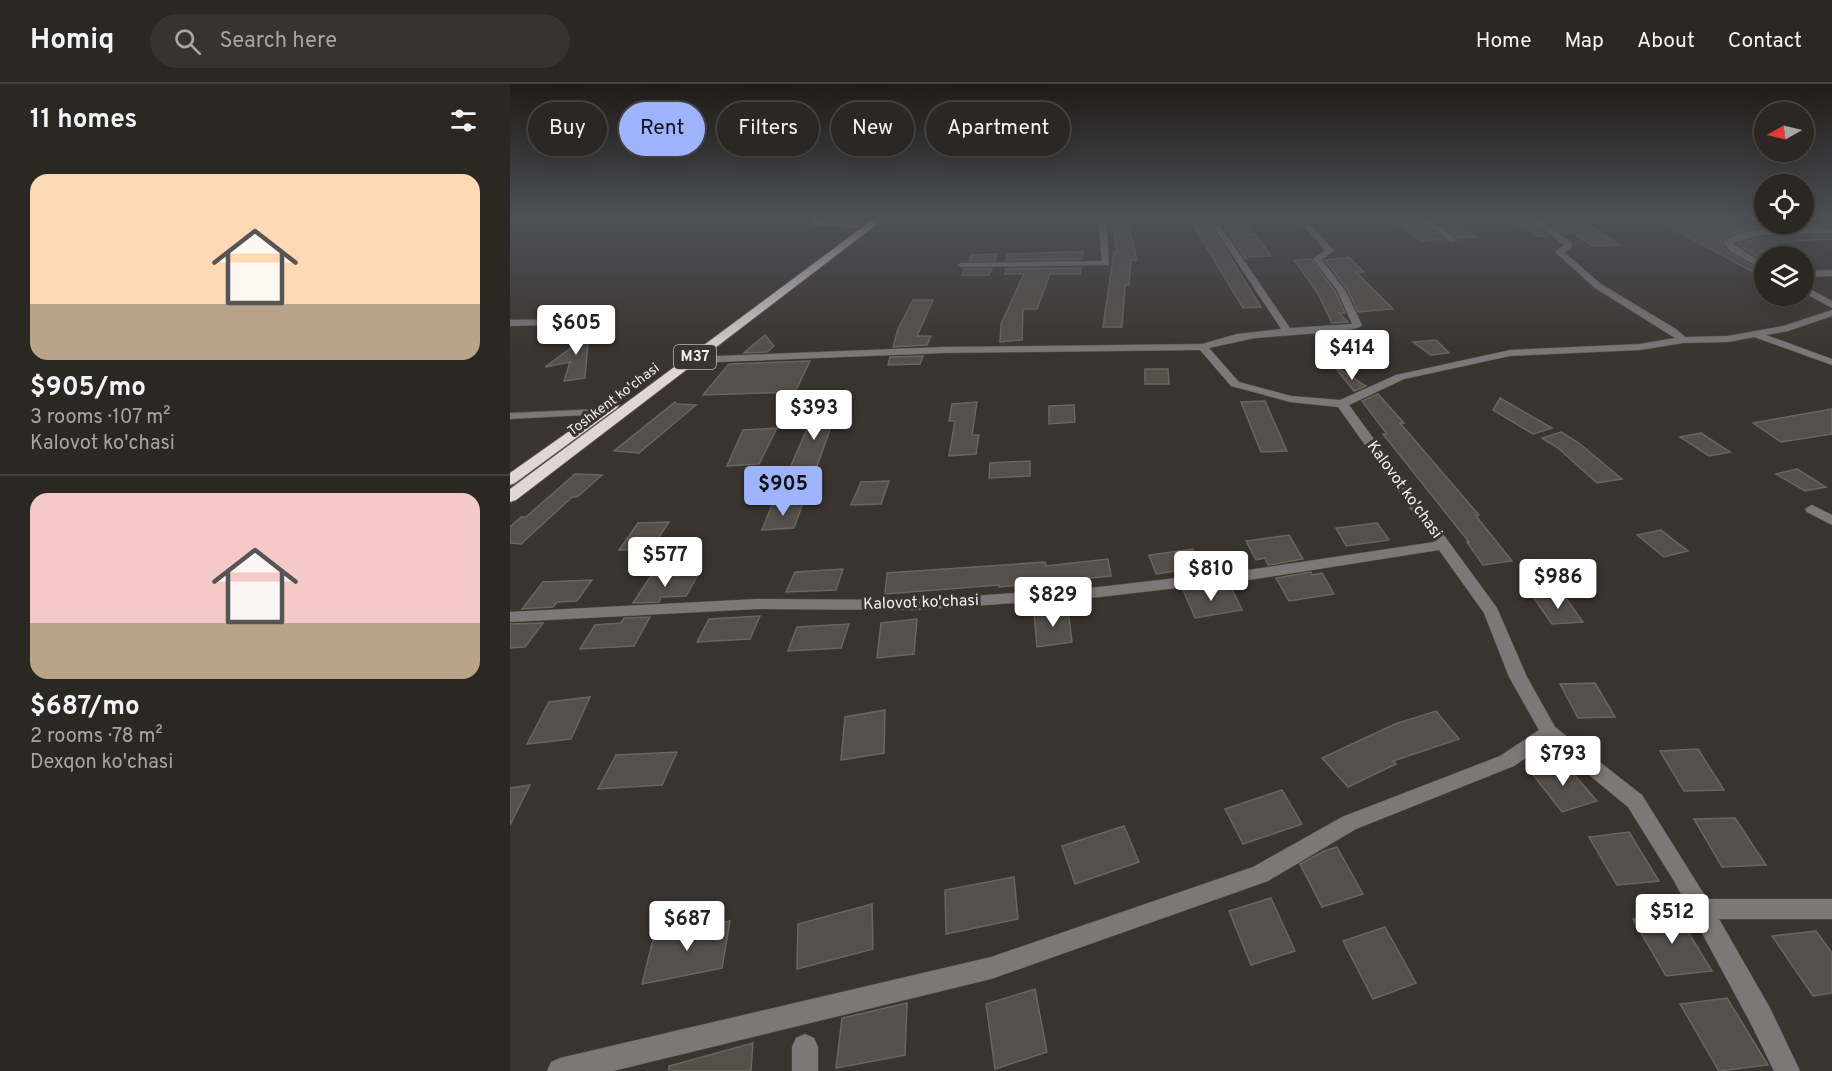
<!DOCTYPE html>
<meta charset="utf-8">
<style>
body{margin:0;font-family:Overpass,sans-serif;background:#37332f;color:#f1f3f6;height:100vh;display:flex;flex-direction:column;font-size:22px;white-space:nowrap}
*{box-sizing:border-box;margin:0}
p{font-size:20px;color:#a6a5a5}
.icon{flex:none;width:33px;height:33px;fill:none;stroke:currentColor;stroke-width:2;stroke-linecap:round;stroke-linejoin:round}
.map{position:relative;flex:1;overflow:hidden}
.side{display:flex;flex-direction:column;background:#2b2722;width:510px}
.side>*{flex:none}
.hud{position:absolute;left:18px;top:18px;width:570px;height:54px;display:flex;gap:12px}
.needle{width:39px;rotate:262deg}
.fabs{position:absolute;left:1244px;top:18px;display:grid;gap:12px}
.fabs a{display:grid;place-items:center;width:60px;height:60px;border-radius:50%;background:#2b2722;box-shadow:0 6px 24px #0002,0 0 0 2px #474440;font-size:30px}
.price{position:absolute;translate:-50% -51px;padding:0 14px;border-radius:6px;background:#fff;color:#222;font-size:20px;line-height:39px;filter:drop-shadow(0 2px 3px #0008)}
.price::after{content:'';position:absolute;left:50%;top:36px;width:18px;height:14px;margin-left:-9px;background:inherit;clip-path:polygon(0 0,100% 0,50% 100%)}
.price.selected{background:#9db4fd;color:#111}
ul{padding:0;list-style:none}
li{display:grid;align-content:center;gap:12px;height:318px;padding:0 30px}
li+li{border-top:2px solid #474440}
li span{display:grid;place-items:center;height:186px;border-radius:18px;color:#555}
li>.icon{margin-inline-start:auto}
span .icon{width:108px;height:108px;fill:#fffc;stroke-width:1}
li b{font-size:26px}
h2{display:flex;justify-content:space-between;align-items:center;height:72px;padding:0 30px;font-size:26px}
.tag{padding:0 21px;border-radius:27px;background:#2b2722;box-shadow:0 6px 24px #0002,0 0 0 2px #474440;font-size:21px;line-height:54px}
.tag.selected{background:#9db4fd;color:#111}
header{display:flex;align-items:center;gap:36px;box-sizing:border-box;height:84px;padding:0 30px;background:#2b2722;border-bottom:2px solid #474440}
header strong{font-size:28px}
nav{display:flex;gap:33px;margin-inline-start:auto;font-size:21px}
.search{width:420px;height:54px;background:#37332f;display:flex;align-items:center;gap:15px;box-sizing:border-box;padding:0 21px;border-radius:33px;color:#a6a5a5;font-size:22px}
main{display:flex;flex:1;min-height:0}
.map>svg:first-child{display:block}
.building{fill:#555049;stroke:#6b655e;stroke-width:1.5}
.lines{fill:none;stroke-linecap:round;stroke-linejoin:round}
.minor-casing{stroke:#56524c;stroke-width:1}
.highway-casing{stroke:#56524c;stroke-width:2}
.minor{fill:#7d7878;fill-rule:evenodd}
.highway{fill:#e1d5d5;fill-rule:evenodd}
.labels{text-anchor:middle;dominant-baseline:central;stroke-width:6;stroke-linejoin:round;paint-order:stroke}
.far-street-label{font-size:14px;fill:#f1eeea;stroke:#39342e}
.shield{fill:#39342e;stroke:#bab6b2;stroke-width:1.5}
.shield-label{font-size:15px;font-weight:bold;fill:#f1eeea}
.street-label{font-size:16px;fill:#f1eeea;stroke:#39342e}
</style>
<header>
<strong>Homiq</strong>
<div class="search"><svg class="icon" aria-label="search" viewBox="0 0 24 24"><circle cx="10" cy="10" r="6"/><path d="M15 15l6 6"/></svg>Search here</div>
<nav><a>Home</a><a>Map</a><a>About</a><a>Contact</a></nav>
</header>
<main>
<section class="side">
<h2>11 homes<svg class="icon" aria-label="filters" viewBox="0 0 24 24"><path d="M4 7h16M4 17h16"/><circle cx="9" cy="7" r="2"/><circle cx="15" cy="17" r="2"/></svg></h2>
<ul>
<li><span style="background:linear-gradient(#ffd9b3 70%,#b9a48a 0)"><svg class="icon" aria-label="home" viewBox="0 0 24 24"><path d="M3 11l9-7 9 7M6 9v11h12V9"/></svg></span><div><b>$905/mo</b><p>3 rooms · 107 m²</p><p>Kalovot ko'chasi</p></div></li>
<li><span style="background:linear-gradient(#f6c9c9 70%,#b9a48a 0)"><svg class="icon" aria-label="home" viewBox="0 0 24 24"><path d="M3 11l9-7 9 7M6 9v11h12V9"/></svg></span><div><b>$687/mo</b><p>2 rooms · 78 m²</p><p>Dexqon ko'chasi</p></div></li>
</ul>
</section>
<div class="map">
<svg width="1322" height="987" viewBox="0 0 1322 987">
<rect width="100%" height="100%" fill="#39342e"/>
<path class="building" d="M602,134H617L627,176H621L619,201H615L612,243H593L604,168H607Z
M679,134H696L751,223L733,224Z
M708,134H739L740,151H746L761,172L738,173L736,175Z
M1049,134L1056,138H1073L1111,161L1083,162L1063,149L1054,150L1033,136Z
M940,135L967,153L948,154L924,136Z
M1202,136L1210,140L1322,139V143L1247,144L1222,150L1212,156L1211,159L1218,168L1254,188V194L1149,137Z
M909,137L933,155L912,157L887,139Z
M1018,137L1038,152H1028L1004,138Z
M1322,151V155L1262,158L1278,166L1250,167L1254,169V177L1227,160L1252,153Z
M557,168H573L572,175L496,176L497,170Z
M487,170L485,176L459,177L461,171Z
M839,173L854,188H846L883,225L848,228L837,205L815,176Z
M801,175L825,207L835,229H829L838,238L822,239L807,208L784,176Z
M571,184L570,190H540L527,225H513L512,256L490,258L491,240L514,190H495L496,185Z
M455,185H482L479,191H452Z
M403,216H423L407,252H421L417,261L383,263L388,245Z
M74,236L80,237L75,294L54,297L60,278L35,283L66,260Z
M847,246L857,256L831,259L827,250Z
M255,251L264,262L257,268L234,269Z
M926,256L939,269L921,271L903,258Z
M413,272L410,280L378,281L380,273Z
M300,277L285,308L193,311L219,280Z
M635,285H658L659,300H635Z
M829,285L856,302L844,307L827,286Z
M868,310L894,339H890L969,431L966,432L1002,477L973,481L957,458H959L873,350H877L852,317Z
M990,314L1042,344L1023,350L983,326Z
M755,317L777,367L751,368L731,318Z
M165,318L167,320L186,321L129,369L104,367Z
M467,318L462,351H469L466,370L439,372L445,337H439L442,320Z
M564,321L565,338L539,340V322Z
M1322,325V350L1271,358L1243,339Z
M326,329L307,382L280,384L303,331Z
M267,344L249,380L217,382L233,346Z
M1051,348L1069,359L1112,395L1087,399L1048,364L1032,354Z
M1191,349L1220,368L1199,372L1170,353Z
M520,377V392L479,394L480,379Z
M1287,385L1316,403L1295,407L1266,390Z
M65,390L92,391L67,413H62L11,460L0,459V443L11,433H16Z
M379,397L371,420L341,421L351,398Z
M293,419L284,444L252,446L262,421Z
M159,438L141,465L109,466L128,439Z
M867,439L879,456L836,462L826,444Z
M1151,446L1178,467L1154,473L1127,451Z
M779,451L793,475L758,481L755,474L746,476L736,457Z
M683,465L693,489L667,492L666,487L646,490L639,471Z
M598,475L601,492L489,503V501L375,510L377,489L535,478L536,482Z
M333,485L326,506L276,508L285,488Z
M801,488L802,491L812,489L824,510L779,517L766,494Z
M188,491L176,512L151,513L149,518L123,519L140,493Z
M82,496L67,517L47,518L43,523L12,525L33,498Z
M699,503L702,508L722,505L732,526L685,534L673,506Z
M1054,511L1073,538L1042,540L1023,513Z
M558,525L562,558L527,563L524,529Z
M250,532L240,555L187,558L199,535Z
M140,533L124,562L70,565L85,541L111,539L114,534Z
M407,535L404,570L367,574L371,539Z
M33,539L15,563L0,564V540Z
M339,540L331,564L278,567L287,543Z
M1085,599L1105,633L1068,634L1050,600Z
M80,613L61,655L17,660L39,618Z
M375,626L374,669L331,676L335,633Z
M926,627L949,655L883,677L886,680L838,703L812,674L885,640Z
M1188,665L1214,706L1174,707L1150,667Z
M167,668L152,701L88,705L106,671Z
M1053,678L1087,717L1052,728L1020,687Z
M20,701L0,741V704Z
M772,706L792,740L733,760L715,725Z
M1225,734L1256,781L1212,783L1184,735Z
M614,742L629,778L565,800L552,762Z
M1119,748L1149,797L1107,801L1079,753Z
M827,763L853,810L812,823L790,780L814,767Z
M504,793L508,835L436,850L435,806Z
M761,814L785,867L741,881L719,827Z
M362,820L363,865L287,885L288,840Z
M1167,830L1202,887L1156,892L1123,835Z
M220,837L212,884L132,900L144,852Z
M875,843L906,899L863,915L833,857Z
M1306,847L1322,869V909L1303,912L1262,852Z
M525,905L537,968L485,985L476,920Z
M1217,914L1258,981L1209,987L1170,920Z
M397,919L395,971L326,984L332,934Z
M243,959L241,987H159V982Z"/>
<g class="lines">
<g class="minor-casing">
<path id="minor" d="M309,134H317L314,137L352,142L348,144L304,141V137Z
M588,134H596L599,181L451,183L447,181L451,179L592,177Z
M698,134H705L780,244L842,240L827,206L803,175L815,166L786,134H793L824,166L812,176L835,206L852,241L850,243L836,247L745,254L699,264L729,298L781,312L830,316L886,291L1000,266L1130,260L1165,254L1085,204L1045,168L1054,161L1018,134H1027L1061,158L1062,163L1054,168L1091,200L1166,245L1175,253L1218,252L1273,242L1322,226V232L1278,247L1256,251L1322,275V281L1244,253L1218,258L1173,259L1130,266L1000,272L894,295L839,321L987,524L1017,593L1045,643L1132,711L1197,815H1322V835H1209L1260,924L1290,987H1264L1242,942L1164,797L1118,723L1039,658L1004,682L846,745L758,797L481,895L103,987H37L41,978L50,974L481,873L743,783L832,733L990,672L1029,646L999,593L974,529L929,466L745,495L589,513L405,526L247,525L0,538V528L247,515L405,516L589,503L745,485L924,458L828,323L780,318L721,302L690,266L433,269L182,279L177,276L182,273L433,263L692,260L727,250L771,245Z
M909,134H917L947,156L940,158Z
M1312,145H1322V149L1252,151L1222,159L1254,180V186L1220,167L1213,158C1235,141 1285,145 1312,145Z
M1322,186V192L1293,193V187Z
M1293,201L1322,217V224L1293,208Z
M70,235L72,237L67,240L0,242V236Z
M92,325L98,328L96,330L0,335V329Z
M1302,421L1322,431V441L1297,428L1295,425Z
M295,950L304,954L308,963V987H282V963L286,954Z"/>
</g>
<g class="highway-casing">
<path id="highway" d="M365,134H375L6,416L0,418V405Z
M102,317L109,321L107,324L5,399L0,401V389Z"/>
</g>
<use href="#minor" class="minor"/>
<use href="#highway" class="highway"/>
</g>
<linearGradient id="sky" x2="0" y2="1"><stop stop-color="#1f1d19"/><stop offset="0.49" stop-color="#4e5057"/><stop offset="1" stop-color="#4e5057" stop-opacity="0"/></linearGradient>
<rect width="1322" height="272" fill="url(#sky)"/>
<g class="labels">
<g class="far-street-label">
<text transform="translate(104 316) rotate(-37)">Toshkent ko'chasi</text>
</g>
<rect class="shield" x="164" y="261" width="42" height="24" rx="4.5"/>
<g class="shield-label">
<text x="185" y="273">M37</text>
</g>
<g class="street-label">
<text transform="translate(894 406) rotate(54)">Kalovot ko'chasi</text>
<text transform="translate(411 519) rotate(-2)">Kalovot ko'chasi</text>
</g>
</g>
</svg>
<div class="fabs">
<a><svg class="needle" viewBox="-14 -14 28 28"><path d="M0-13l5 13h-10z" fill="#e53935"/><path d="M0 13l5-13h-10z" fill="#a6a5a5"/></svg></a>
<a><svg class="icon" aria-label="locate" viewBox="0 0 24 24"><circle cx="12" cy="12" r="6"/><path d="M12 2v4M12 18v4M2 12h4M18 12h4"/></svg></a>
<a><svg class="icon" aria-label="layers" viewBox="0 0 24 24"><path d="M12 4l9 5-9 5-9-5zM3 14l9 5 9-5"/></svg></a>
</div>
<b class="price" style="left:66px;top:272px">$605</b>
<b class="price" style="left:842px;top:297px">$414</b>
<b class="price" style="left:304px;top:357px">$393</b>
<b class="price selected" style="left:273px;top:433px">$905</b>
<b class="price" style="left:155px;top:504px">$577</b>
<b class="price" style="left:701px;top:518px">$810</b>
<b class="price" style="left:1048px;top:526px">$986</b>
<b class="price" style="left:543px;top:544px">$829</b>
<b class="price" style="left:1053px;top:703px">$793</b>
<b class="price" style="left:1162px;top:861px">$512</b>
<b class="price" style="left:177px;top:868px">$687</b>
<div class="hud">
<a class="tag">Buy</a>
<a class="tag selected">Rent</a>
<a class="tag">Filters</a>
<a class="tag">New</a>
<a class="tag">Apartment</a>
</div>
</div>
</main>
